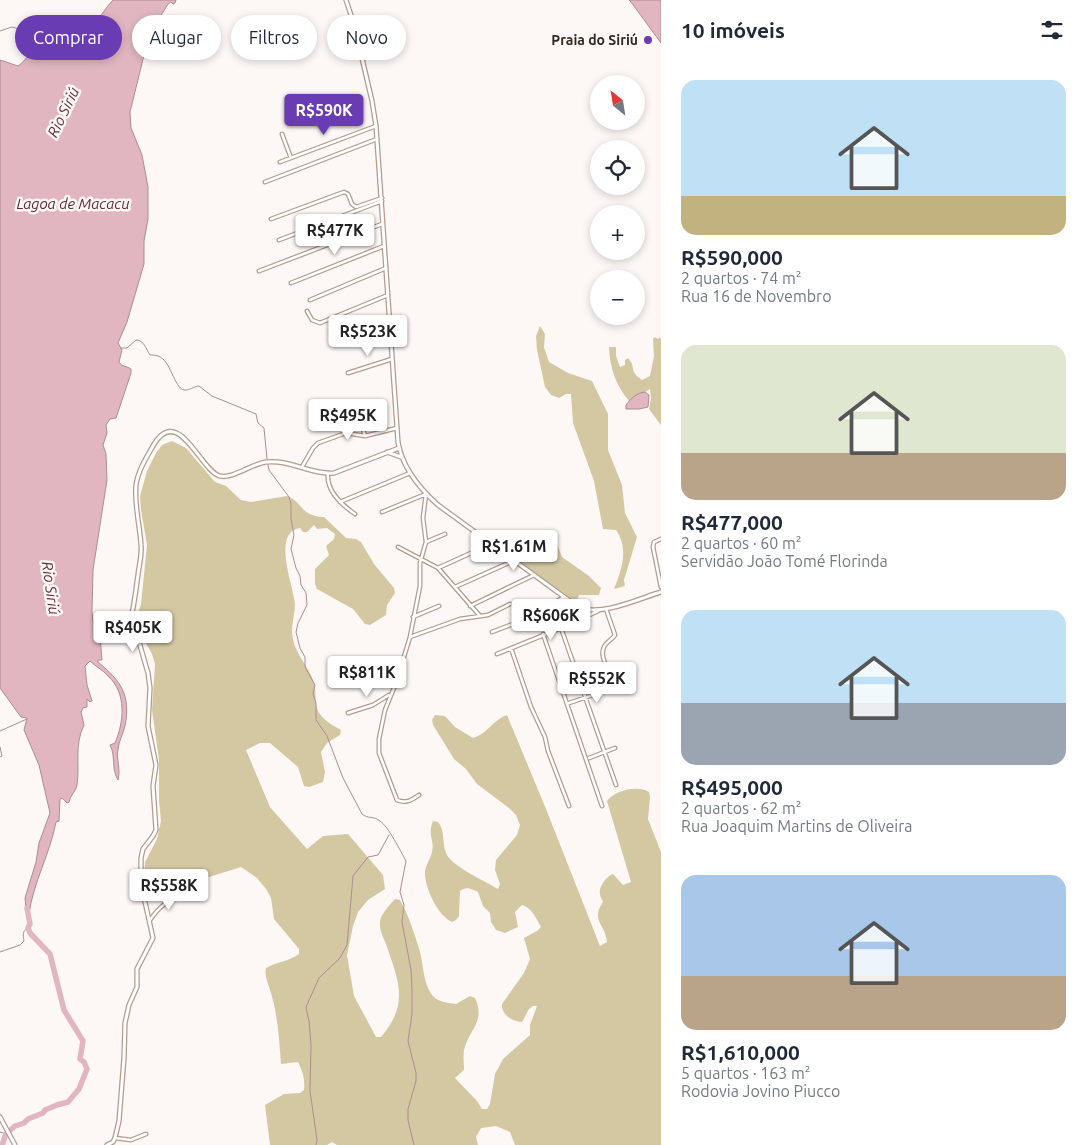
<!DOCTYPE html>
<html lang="pt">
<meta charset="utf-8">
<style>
body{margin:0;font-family:Ubuntu,sans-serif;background:#f2f2f3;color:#1f2937;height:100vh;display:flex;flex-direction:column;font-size:19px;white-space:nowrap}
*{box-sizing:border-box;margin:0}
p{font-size:16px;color:#747a83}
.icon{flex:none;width:28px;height:28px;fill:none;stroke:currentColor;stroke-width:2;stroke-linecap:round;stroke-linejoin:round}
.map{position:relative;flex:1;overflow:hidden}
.details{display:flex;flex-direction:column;background:#fff;width:425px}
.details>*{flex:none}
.guide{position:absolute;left:15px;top:15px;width:475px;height:45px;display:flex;gap:10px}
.needle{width:32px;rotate:330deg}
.fabs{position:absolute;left:590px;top:75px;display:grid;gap:10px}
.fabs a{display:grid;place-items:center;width:55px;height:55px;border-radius:50%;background:#fff;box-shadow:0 2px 8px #0003;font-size:25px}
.price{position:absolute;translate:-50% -42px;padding:0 11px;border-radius:5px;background:#fff;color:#222;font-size:16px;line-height:32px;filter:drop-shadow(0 1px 2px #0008)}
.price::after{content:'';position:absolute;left:50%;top:30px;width:15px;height:11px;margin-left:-8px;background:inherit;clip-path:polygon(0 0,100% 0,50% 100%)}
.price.selected{background:#693cb4;color:#fff}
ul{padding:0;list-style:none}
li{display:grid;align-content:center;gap:10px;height:265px;padding:0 20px}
li span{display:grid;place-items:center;height:155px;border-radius:15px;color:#555}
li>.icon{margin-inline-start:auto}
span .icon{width:90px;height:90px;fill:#fffc;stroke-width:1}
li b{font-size:21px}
h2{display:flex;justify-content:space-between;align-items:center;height:60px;padding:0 20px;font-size:21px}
.chip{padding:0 18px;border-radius:22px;background:#fff;box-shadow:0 2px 8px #0003;font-size:18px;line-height:45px}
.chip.selected{background:#693cb4;color:#fff}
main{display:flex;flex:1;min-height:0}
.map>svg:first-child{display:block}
.forest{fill:#d4c8a3}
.water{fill:#e1b6c0;stroke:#ad8c91}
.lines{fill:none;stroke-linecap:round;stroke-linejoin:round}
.stream{stroke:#ad8c91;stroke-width:1}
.river{stroke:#e1b6c0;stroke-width:5.5}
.minor-casing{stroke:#b49b8f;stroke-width:5}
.tertiary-casing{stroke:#b49b8f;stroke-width:5.5}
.secondary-casing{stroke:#b49b8f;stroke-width:5.5}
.minor{stroke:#fff;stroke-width:2.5}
.tertiary{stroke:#fff;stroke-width:3}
.secondary{stroke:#fff;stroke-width:3}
.poi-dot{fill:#693cb4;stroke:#fdf8f5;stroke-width:2}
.labels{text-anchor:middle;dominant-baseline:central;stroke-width:5;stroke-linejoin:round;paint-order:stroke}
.poi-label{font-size:14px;font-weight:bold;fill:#332924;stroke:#fdf8f5;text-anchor:end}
.water-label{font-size:15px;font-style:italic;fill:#5f2939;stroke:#fdf8f5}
</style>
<main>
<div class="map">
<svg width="661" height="1145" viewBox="0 0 661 1145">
<rect width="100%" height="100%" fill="#fdf8f5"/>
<path class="forest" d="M540,326L545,334L544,347L549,362L568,373L592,381L608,414V450L622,485L625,513L637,537L624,580L625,586L614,589C622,569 629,549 616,530L603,529L594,481L573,423L571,394H566L559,398L551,395L545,387L537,350L536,336Z
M655,337L658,339L660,337L661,339V425L649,409L651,399L650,389C643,394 636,394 629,401C615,384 610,368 609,347H616V356L620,367L625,365V360L628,358C637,367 628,371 642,380L650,376L654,356L653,339Z
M172,441L186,448L215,482L226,486L241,500L251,502L287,496C304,502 299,516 324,517L346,538L356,539L361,542L374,564L394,588L395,593L387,605L386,615L370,625L365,624L353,609L317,589L315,584V569L329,555L326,546L334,539L335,534L327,528L317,529L314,525L307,532H303L300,528C271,532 294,588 295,604C295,616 290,627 293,639C295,653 308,666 313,680C317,689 314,702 318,711C323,720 332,725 341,730L340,735L327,743L321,752L325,772L323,782L309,787L304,786L298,767L270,743H260L246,750L270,807L307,849L323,836L348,834L383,875L385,889L368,900L358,912L353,926L347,955L354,996L376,1037H381C408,1005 400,984 387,947C385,941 380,932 380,925C379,915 389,906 395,899L400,900C409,916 415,935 420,952C424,967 423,985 434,997C438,1002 450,1003 456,1004L470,996L475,998C486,1022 469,1029 464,1050C463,1056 464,1064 464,1070L455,1078L477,1101L482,1109H487L490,1104L495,1074L503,1059L530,1035V1025L537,1006H533L529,1009L522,1022C512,1022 501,1014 502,1004L524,973L530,959L524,938L537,931L541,927C536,918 532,908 522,905L515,912L518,927L505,933L496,930L491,922L490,913L483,906L478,892C471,889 467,886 460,891L459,916L456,920L452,922C437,915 424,886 425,871C426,864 431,858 432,852C435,840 427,836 433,821L438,822C445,830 442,843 446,853C451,866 485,881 498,889L500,884L495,870L496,860L517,835L520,825L516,815L509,808L477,784L466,769L454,759L433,725L432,720L435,715L445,716L455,727L473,738C489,733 491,721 507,715L546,809L600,946L607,942C606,925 590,921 603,902C602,899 600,897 600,894C598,887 607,876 613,874L623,885L631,882L607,801C615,790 638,785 649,792L650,797L648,819L661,852V1145H515L510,1132L496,1126L481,1128L476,1137L478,1145H337L332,1142L327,1145H270L265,1105L284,1094L300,1093L304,1090C305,1080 303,1071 298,1062L281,1064C279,1040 278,1014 270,990C268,983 264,975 266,968C276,962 290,961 299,954V949L274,919L271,898L266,889L257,878L241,867L149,896L144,876L145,862L157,839L161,821L159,801V760L152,710L155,664L152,654L138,629L136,619L141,604L147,545L141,510L140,496L147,471L156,453L162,445Z
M547,533L553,534L562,557L589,576L601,588L599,595H579L576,602L506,552L528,549Z"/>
<path class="water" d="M113,0H176L175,3L173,4L171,2L168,4L155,25L147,43L130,112L131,128L142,155L148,187V219L144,241V264L127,322L118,343L122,350L119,362C122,367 127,366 131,369V373L116,418L110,419L106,425L107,433L103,445L106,454L107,480L93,570L92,611L93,622L100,636L102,660H98V662C121,681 131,695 125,726C123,734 119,741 118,749C116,760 121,769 118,780C111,769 116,756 110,745L115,743C124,722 127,693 108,676C103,670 95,666 90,661L85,666L87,685L92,701L90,702L87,699V707L83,708L81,712L84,725C74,746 80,763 77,785C76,792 70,795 69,802L67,803L62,798L60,799L59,821L56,822C50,854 33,883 29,914L26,909L25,898L36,862L39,843L50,813L39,765L24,730L27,718L21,717L0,688V60L18,66C29,59 30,47 39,43C43,42 47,43 51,42C61,39 83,33 91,27C100,19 105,8 113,0Z
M629,0H661V43L631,2Z
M645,392L649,395L648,407L639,409H626V405C631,398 637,393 645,392Z"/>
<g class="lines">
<path class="stream" d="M0,31L12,27L19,29L34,48
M121,348H127L136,340C144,340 146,349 150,355C152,355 155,355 158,356C171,360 174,388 184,390C188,391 195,386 199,386L212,396L256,414L258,423L264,428L267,459
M268,465L269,470L289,497L291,504V519L294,535L291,549L296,568L300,576L301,585L306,593L307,605L298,623L296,632L300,648L305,657V667L315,685L313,694L316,703V720L327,736L343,778L362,814C368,819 374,816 380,821C388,826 401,852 406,861L400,892L404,905L402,922L411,970L412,989V1014L408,1041L416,1073V1081L408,1109V1120L414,1145
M0,731L27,719
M0,747L2,756L0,757
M0,952L20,945L24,941C23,935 22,931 28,928
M0,1132L6,1134
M316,1145L317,1140L310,1091L311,1045L309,1021L306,1007L319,978L340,958L347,945L353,876L368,857L378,855L389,835"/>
<path class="river" d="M2,1145L6,1134L15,1126L24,1123L28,1119L43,1113L45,1110L57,1105L68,1102L79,1089L87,1069L84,1062L80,1059L83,1041L64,1010L50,954L30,933L28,928L30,924L27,908"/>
<g class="minor-casing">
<path id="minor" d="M282,134L291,158
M280,162L376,126
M265,182L377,139
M271,219L344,192L348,194L352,204L356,207L382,198
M279,240L382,201
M259,271L382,224
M291,283L384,246
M310,300L386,268
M307,311L312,320L320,323L388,295
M348,373L392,359
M361,423L365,436
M302,467L313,448L318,443L346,433L365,436L397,428
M328,473C326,490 342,505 355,514
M340,502L410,473
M382,512L426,494
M661,539L654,542L653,547L661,587
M426,542L445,534
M398,547L438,568L480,616
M438,568L491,544
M455,587L513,561
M470,606L534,575
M582,609L585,617
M606,609L615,635C612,640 606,642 604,647C599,657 609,670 613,678
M413,617L439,606
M561,628L616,785
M492,632L529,618L564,597
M543,634L602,806
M410,637L460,619L488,615L510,604
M511,648L531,707L545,737L548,751L569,806
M497,654L561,628L598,611
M569,703L599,693
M348,713L373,705L389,695
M589,758L615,748
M419,795C412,800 406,804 397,800L379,753V739L385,710L396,683L410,637L420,586V563L426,542L423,518L426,494
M150,920C159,907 167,901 181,895
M115,1138L131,1140L146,1134"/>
</g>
<g class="tertiary-casing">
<path id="tertiary" d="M0,1117L15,1145
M107,1145L113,1142L115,1138L119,1121L124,1058L125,1023L129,1005L137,987V969L153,938L141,884V858L143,849L153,836L156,830L153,786L156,765L148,726L150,688L148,673L133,621L132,613C135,600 136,588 138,575C139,565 142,556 141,545C140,525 134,505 136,485C138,471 146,458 153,446C178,402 201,472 220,476C233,479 251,464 266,462C289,459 311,475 334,473L399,448"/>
</g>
<g class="secondary-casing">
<path id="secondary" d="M346,0L354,24L372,101L376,126L398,442C402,467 419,488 438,505L578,607C601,617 638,599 661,592
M387,452L401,457"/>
</g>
<use href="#minor" class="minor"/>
<use href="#tertiary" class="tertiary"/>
<use href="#secondary" class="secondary"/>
</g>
<circle class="poi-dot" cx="648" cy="40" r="5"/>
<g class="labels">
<g class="poi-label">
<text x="638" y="40">Praia do Siriú</text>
</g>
<g class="water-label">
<text transform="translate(63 112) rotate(-64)">Rio Siriú</text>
<text x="73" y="203">Lagoa de Macacu</text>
<text transform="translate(51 588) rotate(82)">Rio Siriú</text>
</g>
</g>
</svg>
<div class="fabs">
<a><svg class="needle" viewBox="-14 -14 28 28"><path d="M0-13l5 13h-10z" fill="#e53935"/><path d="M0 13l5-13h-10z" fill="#747a83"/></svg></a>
<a><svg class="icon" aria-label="locate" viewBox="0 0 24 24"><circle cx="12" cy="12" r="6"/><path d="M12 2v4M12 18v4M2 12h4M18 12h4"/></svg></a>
<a>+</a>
<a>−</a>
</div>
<b class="price selected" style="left:324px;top:136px">R$590K</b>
<b class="price" style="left:335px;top:256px">R$477K</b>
<b class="price" style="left:368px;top:357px">R$523K</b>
<b class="price" style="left:348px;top:441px">R$495K</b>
<b class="price" style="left:514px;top:572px">R$1.61M</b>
<b class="price" style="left:551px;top:641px">R$606K</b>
<b class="price" style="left:133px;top:653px">R$405K</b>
<b class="price" style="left:367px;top:698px">R$811K</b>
<b class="price" style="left:597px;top:704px">R$552K</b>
<b class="price" style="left:169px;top:911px">R$558K</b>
<div class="guide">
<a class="chip selected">Comprar</a>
<a class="chip">Alugar</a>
<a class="chip">Filtros</a>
<a class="chip">Novo</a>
</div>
</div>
<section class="details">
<h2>10 imóveis<svg class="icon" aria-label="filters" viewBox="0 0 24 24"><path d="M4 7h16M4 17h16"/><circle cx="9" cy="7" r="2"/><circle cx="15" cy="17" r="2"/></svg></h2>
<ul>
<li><span style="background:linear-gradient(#bfe0f5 75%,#c2b280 0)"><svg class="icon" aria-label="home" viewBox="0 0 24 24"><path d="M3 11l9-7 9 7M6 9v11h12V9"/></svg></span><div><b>R$590,000</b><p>2 quartos · 74 m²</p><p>Rua 16 de Novembro</p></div></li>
<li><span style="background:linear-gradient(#dfe7d0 70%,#b9a48a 0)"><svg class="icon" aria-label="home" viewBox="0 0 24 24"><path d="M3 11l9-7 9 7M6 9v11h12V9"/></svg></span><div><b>R$477,000</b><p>2 quartos · 60 m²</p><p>Servidão João Tomé Florinda</p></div></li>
<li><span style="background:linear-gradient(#bfe0f5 60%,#9aa5b1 0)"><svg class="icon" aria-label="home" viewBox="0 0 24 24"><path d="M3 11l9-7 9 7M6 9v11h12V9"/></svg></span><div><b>R$495,000</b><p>2 quartos · 62 m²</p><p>Rua Joaquim Martins de Oliveira</p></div></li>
<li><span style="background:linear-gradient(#a9c7e8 65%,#b9a48a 0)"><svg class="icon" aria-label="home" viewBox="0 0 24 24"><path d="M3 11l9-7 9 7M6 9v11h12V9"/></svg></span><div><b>R$1,610,000</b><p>5 quartos · 163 m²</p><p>Rodovia Jovino Piucco</p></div></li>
</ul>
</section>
</main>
